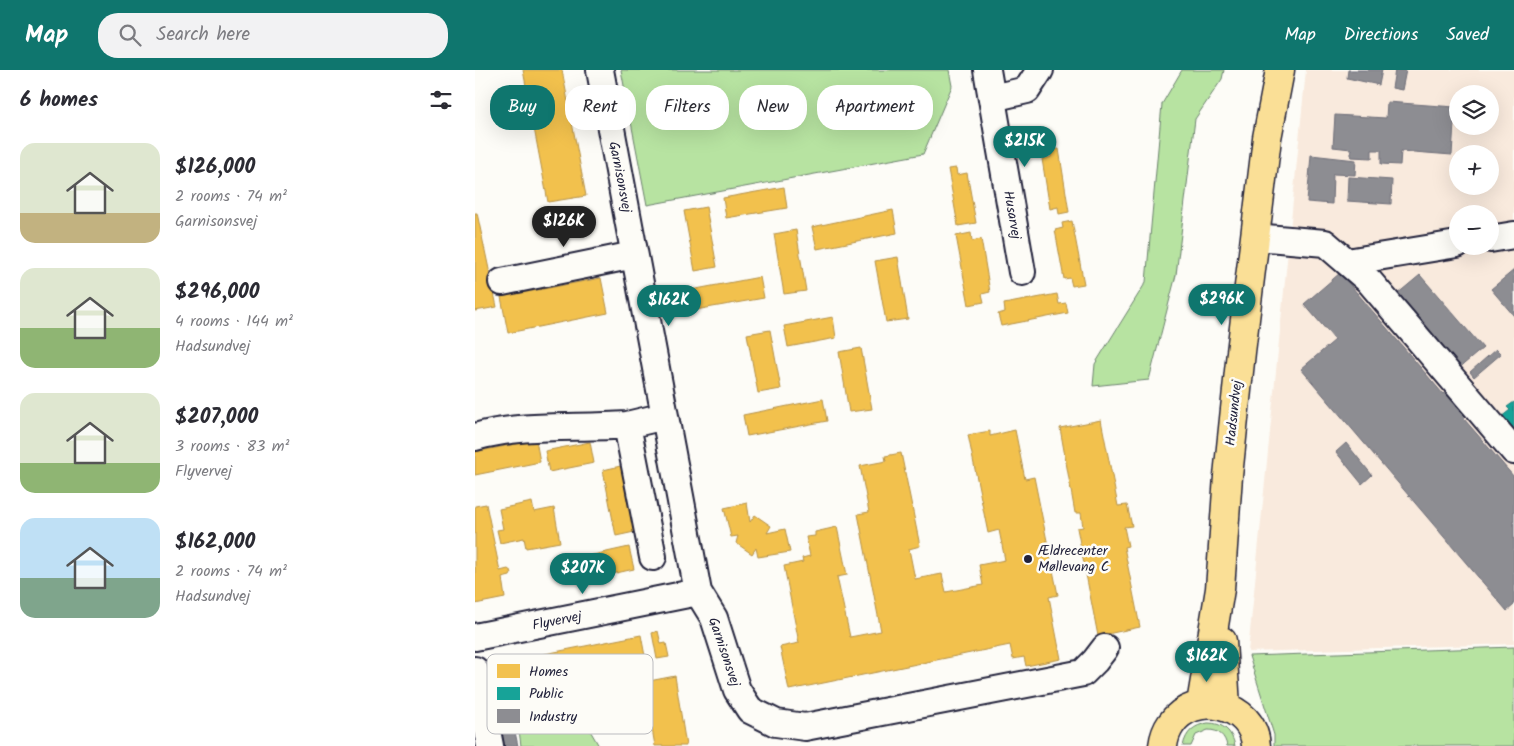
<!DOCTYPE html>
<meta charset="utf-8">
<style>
body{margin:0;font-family:Kalam,sans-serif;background:#f2f2f3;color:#2b2b33;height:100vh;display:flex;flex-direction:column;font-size:19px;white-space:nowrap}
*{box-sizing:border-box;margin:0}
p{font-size:16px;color:#7c7c81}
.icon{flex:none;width:28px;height:28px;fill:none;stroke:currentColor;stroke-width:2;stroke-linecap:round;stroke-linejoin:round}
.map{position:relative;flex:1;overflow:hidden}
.side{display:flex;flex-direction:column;background:#fff;width:475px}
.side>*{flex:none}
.top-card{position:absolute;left:15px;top:15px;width:475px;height:45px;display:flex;gap:10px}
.buttons{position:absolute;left:974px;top:15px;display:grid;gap:10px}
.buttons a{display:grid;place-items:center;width:50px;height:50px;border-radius:50%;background:#fff;box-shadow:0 5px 20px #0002;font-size:25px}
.price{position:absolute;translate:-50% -42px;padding:0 11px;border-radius:18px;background:#0f766e;color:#fff;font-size:16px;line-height:32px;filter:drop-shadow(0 1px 2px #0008)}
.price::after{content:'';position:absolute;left:50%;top:30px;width:15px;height:11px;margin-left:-8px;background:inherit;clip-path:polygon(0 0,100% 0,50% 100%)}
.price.current{background:#222;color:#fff}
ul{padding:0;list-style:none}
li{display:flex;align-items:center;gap:15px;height:125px;padding:0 20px}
li span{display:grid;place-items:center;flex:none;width:140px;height:100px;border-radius:15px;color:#555}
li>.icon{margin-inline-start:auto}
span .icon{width:60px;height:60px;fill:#fffc;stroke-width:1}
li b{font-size:21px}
h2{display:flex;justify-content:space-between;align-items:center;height:60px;padding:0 20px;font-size:21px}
.chip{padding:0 18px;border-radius:20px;background:#fff;box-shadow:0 5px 20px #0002;font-size:18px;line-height:45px}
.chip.current{background:#0f766e;color:#fff}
header{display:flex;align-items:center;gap:30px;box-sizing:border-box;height:70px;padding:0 25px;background:#0f766e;color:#fff}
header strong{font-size:24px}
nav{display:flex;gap:28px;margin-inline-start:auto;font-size:18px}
.search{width:350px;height:45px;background:#f2f2f3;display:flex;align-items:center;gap:12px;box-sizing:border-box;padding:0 18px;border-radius:20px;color:#7c7c81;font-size:19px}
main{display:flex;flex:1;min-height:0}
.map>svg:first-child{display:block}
.built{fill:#f9eadd;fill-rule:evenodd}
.green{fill:#b7e3a1;stroke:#6c826e}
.homes{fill:#f2c14e;stroke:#b49148}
.public{fill:#17a398;stroke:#1a7c7c}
.industry{fill:#8d8d92;stroke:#6d6d78}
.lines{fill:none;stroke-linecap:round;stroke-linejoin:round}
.minor-casing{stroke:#22223b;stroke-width:30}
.major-casing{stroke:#22223b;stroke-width:31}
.minor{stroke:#fdfcf7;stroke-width:26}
.major{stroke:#fadf96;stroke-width:28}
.poi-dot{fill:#22223b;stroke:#fdfcf7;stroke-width:2}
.labels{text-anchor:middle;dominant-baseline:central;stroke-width:5;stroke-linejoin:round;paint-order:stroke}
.street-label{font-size:14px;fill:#22223b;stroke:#fdfcf7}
.poi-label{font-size:14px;fill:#22223b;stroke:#fdfcf7;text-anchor:start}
.key{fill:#fdfcf7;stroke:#bbbbbf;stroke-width:1}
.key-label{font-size:14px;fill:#22223b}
</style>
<header>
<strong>Map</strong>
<div class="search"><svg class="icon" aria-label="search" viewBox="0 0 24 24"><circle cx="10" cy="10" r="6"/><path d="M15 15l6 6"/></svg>Search here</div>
<nav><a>Map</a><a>Directions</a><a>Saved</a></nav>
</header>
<main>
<section class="side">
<h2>6 homes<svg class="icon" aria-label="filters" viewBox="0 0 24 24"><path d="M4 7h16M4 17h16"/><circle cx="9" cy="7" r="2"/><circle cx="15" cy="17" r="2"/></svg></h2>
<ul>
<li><span style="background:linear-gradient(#dfe7d0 70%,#c2b280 0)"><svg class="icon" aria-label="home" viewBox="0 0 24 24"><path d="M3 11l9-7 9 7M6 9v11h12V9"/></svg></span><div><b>$126,000</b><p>2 rooms · 74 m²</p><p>Garnisonsvej</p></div></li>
<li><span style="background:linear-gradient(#dfe7d0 60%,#8fb573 0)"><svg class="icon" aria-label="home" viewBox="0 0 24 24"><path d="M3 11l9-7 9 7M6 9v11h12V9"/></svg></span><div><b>$296,000</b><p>4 rooms · 144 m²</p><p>Hadsundvej</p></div></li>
<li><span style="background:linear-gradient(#dfe7d0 70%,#8fb573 0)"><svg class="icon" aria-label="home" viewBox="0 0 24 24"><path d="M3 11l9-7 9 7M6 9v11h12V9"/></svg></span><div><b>$207,000</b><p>3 rooms · 83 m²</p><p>Flyvervej</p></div></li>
<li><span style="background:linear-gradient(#bfe0f5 60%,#7fa58c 0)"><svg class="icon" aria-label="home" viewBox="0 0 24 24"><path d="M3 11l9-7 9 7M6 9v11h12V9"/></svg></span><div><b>$162,000</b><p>2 rooms · 74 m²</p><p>Hadsundvej</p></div></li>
</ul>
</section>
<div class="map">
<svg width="1039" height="676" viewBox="0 0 1039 676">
<rect width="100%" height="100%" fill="#fdfcf7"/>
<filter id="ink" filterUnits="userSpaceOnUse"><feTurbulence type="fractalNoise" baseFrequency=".02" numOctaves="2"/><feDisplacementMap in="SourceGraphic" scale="10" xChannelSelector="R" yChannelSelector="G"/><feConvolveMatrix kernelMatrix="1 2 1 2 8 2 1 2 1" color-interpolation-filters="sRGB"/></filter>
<g filter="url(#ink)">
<path class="built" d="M831,0H1039V574L773,582ZM982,24H1015V56H982ZM982,84H1015V116H982ZM982,144H1015V176H982Z"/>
<path class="green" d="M146,0H474L477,16L448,84L172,135Z
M707,0H749L747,9L720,49L701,205L674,310L618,316L620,294L671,212L687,34Z
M1039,577V676H799V665L774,586Z
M43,652H107L113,657L124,676H46Z
M733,653C748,653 757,661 760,676H752C750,666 744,660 733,660L721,665L716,676H708C711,662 719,655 733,653Z"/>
<path class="homes" d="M48,0H87L111,126L73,132Z
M584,79L594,142L584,144L583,137L575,139L567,89L576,87L575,80Z
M481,98L482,105L492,103L501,153L483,156L473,99Z
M309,117L312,138L251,148L248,128Z
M231,137L242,197L220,201L209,141Z
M418,140L422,163L342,179L337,157Z
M0,143H2L22,237L0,241Z
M597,151L609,214L597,216L595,208L589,209L580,160L588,158L587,153Z
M321,160L331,221L309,224L299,164Z
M496,163L497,171L506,169L515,222L507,224L509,232L494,235L481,166Z
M423,187L433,249L411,252L400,191Z
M285,207L289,228L209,242L205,222Z
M126,208L133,243L33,263L26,227Z
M582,224L584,234L591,233L593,243L526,256L523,244L530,242L529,234Z
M358,247L361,268L313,277L309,256Z
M295,260L306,319L283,323L272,264Z
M386,278L397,339L374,342L364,282Z
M348,329L352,351L272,366L268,345Z
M626,350L643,436L652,435L657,456L649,457L653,476L649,477L665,557L623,566L602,458L608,457L606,443H600L585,358Z
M540,360L550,409L559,407L583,525L574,527L586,589L551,596L549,587L538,589L535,575L314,620L305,577L324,573L309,496L328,492L327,488L335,486L331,467L340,466V462L362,457L372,505L362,507L375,567L406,561L383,444L394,442L385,396L411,391L410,386L426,383L445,476L434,479L440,509L467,504L471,522L508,515L504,495L530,490L524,460L513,463L493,365L515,361V366Z
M61,370L65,392L0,405V382Z
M115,372L119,393L74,402L70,381Z
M150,395L164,461L141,466L128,400Z
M57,432L59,442L79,438L85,472L51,478L49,468L25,473L22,460L28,459L24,439Z
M272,433L275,452L280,445L296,456L292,463L310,459L315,482L283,487L281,478L277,484L261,473L263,466L256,467L249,438Z
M11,434L25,501L33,499L37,502L35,506L27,508L30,528L0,534V436Z
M154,477L159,499L115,509L109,487Z
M183,561L186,574L191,573L194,587L182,589L177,563Z
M166,565L173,602L26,631L19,594Z
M200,606L211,676H180L169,612Z"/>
<path class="public" d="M1039,332V365L1025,348L1035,340L1032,337Z"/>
<path class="industry" d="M873,0H907L904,15L872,8Z
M920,0H931L927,20L917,18Z
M912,32L980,37L977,85L926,81L925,95L906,94V80H897V88L876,87V79L858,77L860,45L911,48Z
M836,85L881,90L880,105L858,104L857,134L832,132Z
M873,107L917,110L916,134L872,131Z
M1039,200V246L1016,219Z
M865,203L968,324L973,320L993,345L989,349L1039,407V535L1032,541L826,299L860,270L829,234Z
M945,205L1008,278L983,299L921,225Z
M1021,279L1026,284L999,307L995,302Z
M871,373L897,405L887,414L861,382Z
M35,638L43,676H26L19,641Z"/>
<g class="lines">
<g class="minor-casing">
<path id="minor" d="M125,0L223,522L239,548L262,620L275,640L301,653L330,657L608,603L620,591L630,578
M512,0L547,202
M517,28L552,20L565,0
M780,167L850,173L894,211L1039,381
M1015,169L1039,165
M872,192L982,174
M27,212L159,185
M0,367C49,353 101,359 152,355
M178,487L152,355L190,346
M0,567L223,522
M0,600L15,676"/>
</g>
<g class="major-casing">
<path id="major" d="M747,571L751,637
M726,634L745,519L753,406L766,282L792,68L805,0
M688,676C689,668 691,661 696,654C719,620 779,633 781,676"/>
</g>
<use href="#minor" class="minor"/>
<use href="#major" class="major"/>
</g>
</g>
<circle class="poi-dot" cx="553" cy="489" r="5"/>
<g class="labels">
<g class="street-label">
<text transform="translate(145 107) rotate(79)">Garnisonsvej</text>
<text transform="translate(537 145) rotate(80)">Husarvej</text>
<text transform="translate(759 343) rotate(-84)">Hadsundvej</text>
<text transform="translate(82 551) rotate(-11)">Flyvervej</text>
<text transform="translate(249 582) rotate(71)">Garnisonsvej</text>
</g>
<g class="poi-label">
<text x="563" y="481">Ældrecenter<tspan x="563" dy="16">Møllevang C</tspan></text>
</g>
</g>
<rect x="12" y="584" width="166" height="80" rx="8" class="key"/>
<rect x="22" y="594" width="23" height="14" fill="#f2c14e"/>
<rect x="22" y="617" width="23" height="13" fill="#17a398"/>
<rect x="22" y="639" width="23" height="14" fill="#8d8d92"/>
<g class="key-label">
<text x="54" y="606">Homes</text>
<text x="54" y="628">Public</text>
<text x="54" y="651">Industry</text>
</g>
</svg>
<div class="buttons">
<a><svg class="icon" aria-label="layers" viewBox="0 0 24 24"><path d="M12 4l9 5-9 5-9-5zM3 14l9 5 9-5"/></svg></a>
<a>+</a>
<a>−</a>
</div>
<b class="price" style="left:550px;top:98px">$215K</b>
<b class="price current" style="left:89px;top:178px">$126K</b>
<b class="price" style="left:747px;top:256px">$296K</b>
<b class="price" style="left:194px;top:257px">$162K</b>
<b class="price" style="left:108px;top:525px">$207K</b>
<b class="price" style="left:732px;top:613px">$162K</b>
<div class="top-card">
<a class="chip current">Buy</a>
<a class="chip">Rent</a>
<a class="chip">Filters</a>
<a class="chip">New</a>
<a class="chip">Apartment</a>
</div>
</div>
</main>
